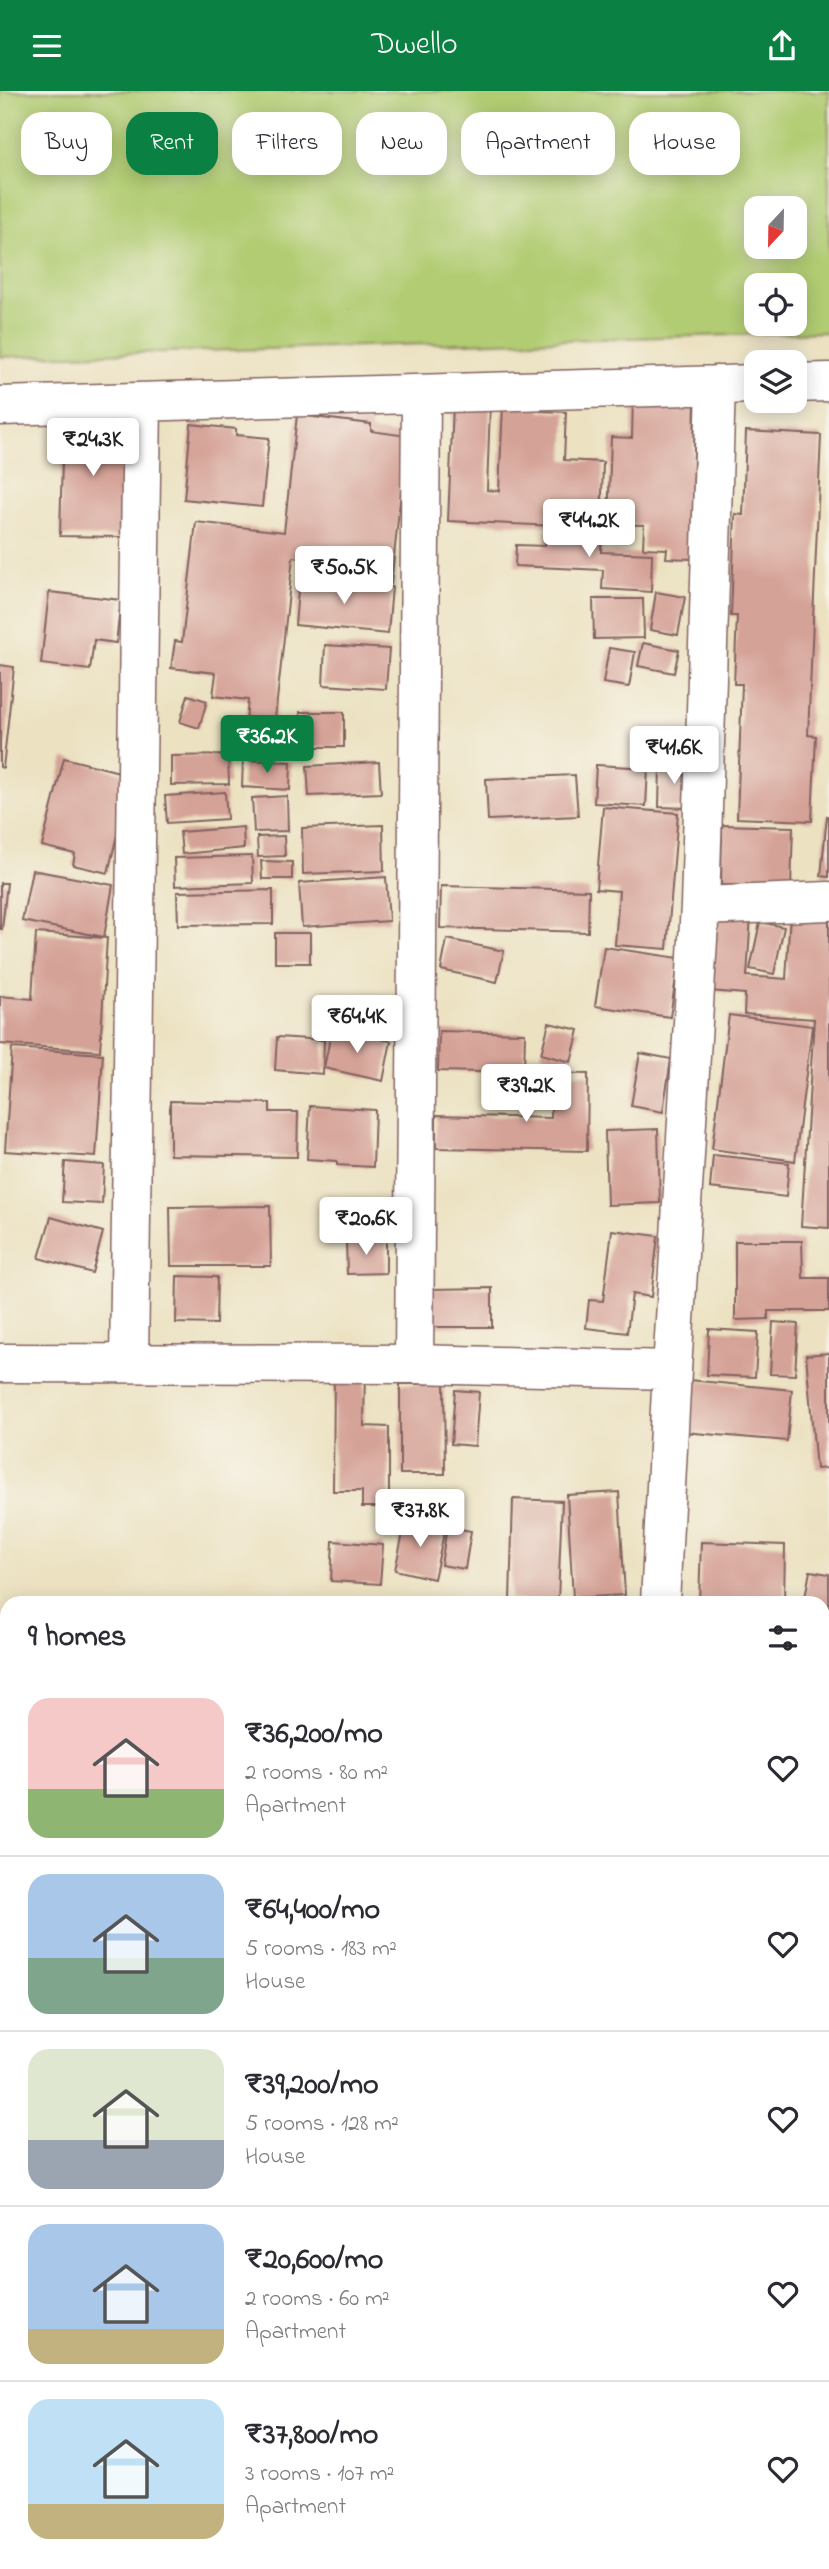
<!DOCTYPE html>
<meta charset="utf-8">
<style>
body{margin:0;font-family:"Indie Flower",sans-serif;background:#f7f7f7;color:#2b2b33;height:100vh;display:flex;flex-direction:column;font-size:26px;white-space:nowrap}
*{box-sizing:border-box;margin:0}
p{font-size:23px;color:#7c7c81}
.icon{flex:none;width:38px;height:38px;fill:none;stroke:currentColor;stroke-width:2;stroke-linecap:round;stroke-linejoin:round}
.map{position:relative;flex:1;overflow:hidden}
.panel{position:absolute;left:0px;top:1505px;width:830px;height:973px;display:flex;flex-direction:column;background:#fff;border-radius:21px 21px 0 0;box-shadow:0 4px 18px #0003}
.panel>*{flex:none}
.top-card{position:absolute;left:21px;top:21px;width:788px;height:63px;display:flex;gap:14px}
.needle{width:46px;rotate:202deg}
.controls{position:absolute;left:744px;top:105px;display:grid;gap:14px}
.controls a{display:grid;place-items:center;width:63px;height:63px;border-radius:14px;background:#fff;box-shadow:0 4px 18px #0003;font-size:35px}
.price{position:absolute;translate:-50% -60px;padding:0 16px;border-radius:7px;background:#fff;color:#222;font-size:23px;line-height:46px;filter:drop-shadow(0 2px 4px #0008)}
.price::after{content:'';position:absolute;left:50%;top:42px;width:21px;height:16px;margin-left:-10px;background:inherit;clip-path:polygon(0 0,100% 0,50% 100%)}
.price.current{background:#0b8043;color:#fff}
ul{padding:0;list-style:none}
li{display:flex;align-items:center;gap:21px;height:175px;padding:0 28px}
li+li{border-top:2px solid #e1e1e2}
li span{display:grid;place-items:center;flex:none;width:196px;height:140px;border-radius:21px;color:#555}
li>.icon{margin-inline-start:auto}
span .icon{width:84px;height:84px;fill:#fffc;stroke-width:1}
li b{font-size:30px}
h2{display:flex;justify-content:space-between;align-items:center;height:84px;padding:0 28px;font-size:30px}
.tag{padding:0 24px;border-radius:21px;background:#fff;box-shadow:0 4px 18px #0003;font-size:24px;line-height:63px}
.tag.current{background:#0b8043;color:#fff}
header{display:flex;justify-content:space-between;align-items:center;height:91px;padding:0 28px;background:#0b8043;color:#fff;font-size:32px;font-weight:600}
.map>svg:first-child{display:block}
.green{fill:#b1cc72;stroke:#7e764e;stroke-width:2;fill-rule:evenodd}
.building{fill:#d5a297}
.lines{fill:none;stroke-linecap:round;stroke-linejoin:round}
.minor-casing{stroke:#836360;stroke-width:41}
.minor{stroke:#fff;stroke-width:38}
</style>
<header><svg class="icon" aria-label="menu" viewBox="0 0 24 24"><path d="M4 6h16M4 12h16M4 18h16"/></svg>Dwello<svg class="icon" aria-label="share" viewBox="0 0 24 24"><path d="M12 15V3M7 8l5-5 5 5M5 13v7h14v-7"/></svg></header>
<div class="map">
<svg width="829" height="2478" viewBox="0 0 829 2478">
<rect width="100%" height="100%" fill="#f7f3e8"/>
<filter id="ink" filterUnits="userSpaceOnUse"><feTurbulence type="fractalNoise" baseFrequency=".0143" numOctaves="2"/><feDisplacementMap in="SourceGraphic" scale="14" xChannelSelector="R" yChannelSelector="G"/><feConvolveMatrix kernelMatrix="1 2 1 2 8 2 1 2 1" color-interpolation-filters="sRGB"/></filter>
<filter id="wash" filterUnits="userSpaceOnUse"><feTurbulence type="fractalNoise" baseFrequency=".00686" numOctaves="4" result="noise"/><feDisplacementMap in="SourceGraphic" scale="28" xChannelSelector="R" yChannelSelector="G"/><feGaussianBlur stdDeviation="1.57" result="paint"/><feColorMatrix in="noise" values="0 0 0 0 0 0 0 0 0 0 0 0 0 0 0 0 0 1.4 0 .05"/><feComposite in="paint" operator="in"/></filter>
<g filter="url(#wash)">
<rect width="100%" height="100%" fill="#ece2c2"/>
<path class="green" d="M0,0H829V241L0,266ZM756,117H794V156H756ZM756,194H794V233H756Z"/>
<g id="blocks">
<path class="building" d="M633,307L695,308L692,468L666,467L667,458L643,457L644,434L608,433L611,346L632,347Z
M503,314L541,316L540,320L566,321L564,369L603,371L601,437L448,430L453,315L490,316L487,399L499,400Z
M297,324L371,333V340L407,345L391,493L309,484L311,468L293,466L273,645L245,641L248,609L213,605L216,582L171,577L175,550L182,551L196,431L284,441Z
M63,328L126,330L122,446L60,445Z
M191,333L236,338V344L269,347L262,416L184,408Z
M746,340L821,344L808,644L816,645L812,730L737,727L742,593H734L737,525H731L735,423L743,424Z
M546,439L602,441L601,461L652,463L651,501L602,498L603,479L515,475L516,454L545,455Z
M299,488L392,496L388,543L295,534Z
M49,501L121,509L116,552L94,549L90,579L41,573Z
M656,501L685,506L678,544L650,539Z
M593,508H643L644,547L594,548Z
M643,552L679,559L674,582L638,575Z
M325,554L389,558L386,598L323,594Z
M609,557L635,561L629,596L603,592Z
M0,574L14,576L3,677L0,676Z
M188,604L207,610L199,637L180,631Z
M300,621H344V656H299Z
M228,664L229,693L171,694V665Z
M64,667L131,684L108,782L73,774L75,763L42,755Z
M243,669L291,671L290,699L242,696Z
M379,671L381,702L309,705L307,675Z
M660,673H689L688,717L659,716Z
M596,674L648,677L646,715L594,712Z
M575,684L578,725L488,729L486,688Z
M225,701L227,728L167,732L165,705Z
M287,705L288,740L254,741L252,707Z
M603,716L678,722L667,858L615,854L619,800L596,798Z
M827,725L829,726V786L821,785Z
M383,734L384,780L303,783L302,737Z
M722,734L793,736L791,796L721,794Z
M243,736L244,757L182,763L180,741Z
M284,745L285,765L258,766L257,746Z
M252,765L253,792L175,795L174,767Z
M261,770L292,771V788H262Z
M32,779L113,794L104,846L22,830Z
M386,786L389,830L302,836L299,792Z
M0,792H7L2,838H0Z
M441,795L589,799L588,841L440,837Z
M273,799V833L178,834L177,801Z
M715,820L751,823L747,885L786,888L790,823L829,827V1137L801,1135L814,928L744,923L745,903L710,900Z
M760,831L784,836L774,883L750,878Z
M36,842L107,847L100,960L0,953V905L32,908Z
M275,842H310V872H275Z
M447,848L504,860L497,891L441,879Z
M604,856L679,867L670,926L595,915Z
M729,924L812,935L795,1070L712,1058Z
M549,932L579,939L571,971L541,963Z
M332,937L391,950L383,990L324,977Z
M439,940L525,942L524,982L438,980Z
M277,946L324,949L323,983L275,979Z
M12,957L103,963L96,1066L5,1060Z
M640,962L671,968L663,1021L631,1015Z
M552,982L588,983L587,1060L436,1057V1024L551,1027Z
M170,1010L270,1012V1021H298L297,1066L170,1064Z
M310,1015L375,1019L373,1076L337,1074V1070L307,1068Z
M658,1038L660,1112L607,1114L605,1040Z
M713,1064L789,1072L786,1106L710,1097Z
M65,1071L104,1074L102,1113L62,1111Z
M270,1115L271,1175H171L170,1116Z
M51,1126L103,1141L92,1182L39,1167Z
M612,1139L658,1145L651,1206L632,1203L627,1242L586,1237L589,1209L603,1210Z
M386,1149V1182L347,1183L346,1150Z
M735,1150H802L803,1187H829V1220H768V1228L735,1229Z
M177,1185L217,1186L216,1233L176,1232Z
M492,1197V1236H429V1198Z
M773,1231L798,1233L795,1284L770,1283Z
M709,1238L758,1241L755,1286L707,1284Z
M829,1262V1377L816,1378L806,1264Z
M334,1281L365,1282L364,1335L389,1336V1416H362V1400H333Z
M689,1289L792,1299L787,1350L684,1341Z
M400,1293H444L445,1383H400Z
M455,1299L479,1301L475,1355L451,1353Z
M619,1401L625,1504L573,1507L567,1404Z
M513,1408L562,1410L558,1510L510,1509Z
M406,1428L445,1437L434,1488L395,1479Z
M447,1436L471,1440L465,1478L441,1474Z
M333,1450L383,1454L380,1493L331,1490Z
M701,1451L785,1454L784,1512H699Z
M810,1480L829,1483V1549L822,1547V1512H804Z
M822,1695L829,1696V1774L822,1773Z
M0,1945L7,1946V2001L0,2000Z
M7,2197V2311L0,2312V2199Z
M829,2209V2236L822,2223V2212Z
M0,2343H7V2379L0,2378Z"/>
</g>
</g>
<g filter="url(#ink)">
<use href="#blocks" fill-opacity="0" stroke="#836360" stroke-width="2"/>
<g class="lines">
<g class="minor-casing">
<path id="minor" d="M794,292L829,291
M0,315L756,293
M700,815L829,810
M0,1272L414,1273L672,1279L700,815L716,294
M129,1272L142,311
M414,1273L421,303
M660,1512L672,1279
M822,1815H829
M0,1849H7
M822,2142L829,2141
M0,2168H7
M822,2379L829,2432
M822,2466H829
M54,2471V2478
M499,2478L693,2471"/>
</g>
<use href="#minor" class="minor"/>
</g>
</g>
</svg>
<div class="controls">
<a><svg class="needle" viewBox="-14 -14 28 28"><path d="M0-13l5 13h-10z" fill="#e53935"/><path d="M0 13l5-13h-10z" fill="#7c7c81"/></svg></a>
<a><svg class="icon" aria-label="locate" viewBox="0 0 24 24"><circle cx="12" cy="12" r="6"/><path d="M12 2v4M12 18v4M2 12h4M18 12h4"/></svg></a>
<a><svg class="icon" aria-label="layers" viewBox="0 0 24 24"><path d="M12 4l9 5-9 5-9-5zM3 14l9 5 9-5"/></svg></a>
</div>
<b class="price" style="left:93px;top:387px">₹24.3K</b>
<b class="price" style="left:589px;top:468px">₹44.2K</b>
<b class="price" style="left:344px;top:515px">₹50.5K</b>
<b class="price current" style="left:267px;top:684px">₹36.2K</b>
<b class="price" style="left:674px;top:695px">₹41.6K</b>
<b class="price" style="left:357px;top:964px">₹64.4K</b>
<b class="price" style="left:526px;top:1033px">₹39.2K</b>
<b class="price" style="left:366px;top:1166px">₹20.6K</b>
<b class="price" style="left:420px;top:1458px">₹37.8K</b>
<div class="top-card">
<a class="tag">Buy</a>
<a class="tag current">Rent</a>
<a class="tag">Filters</a>
<a class="tag">New</a>
<a class="tag">Apartment</a>
<a class="tag">House</a>
</div>
<section class="panel">
<h2>9 homes<svg class="icon" aria-label="filters" viewBox="0 0 24 24"><path d="M4 7h16M4 17h16"/><circle cx="9" cy="7" r="2"/><circle cx="15" cy="17" r="2"/></svg></h2>
<ul>
<li><span style="background:linear-gradient(#f6c9c9 65%,#8fb573 0)"><svg class="icon" aria-label="home" viewBox="0 0 24 24"><path d="M3 11l9-7 9 7M6 9v11h12V9"/></svg></span><div><b>₹36,200/mo</b><p>2 rooms · 80 m²</p><p>Apartment</p></div><svg class="icon" aria-label="heart" viewBox="0 0 24 24"><path d="M12 20l-8-8c-3-5 5-10 8-4 3-6 11-1 8 4z"/></svg></li>
<li><span style="background:linear-gradient(#a9c7e8 60%,#7fa58c 0)"><svg class="icon" aria-label="home" viewBox="0 0 24 24"><path d="M3 11l9-7 9 7M6 9v11h12V9"/></svg></span><div><b>₹64,400/mo</b><p>5 rooms · 183 m²</p><p>House</p></div><svg class="icon" aria-label="heart" viewBox="0 0 24 24"><path d="M12 20l-8-8c-3-5 5-10 8-4 3-6 11-1 8 4z"/></svg></li>
<li><span style="background:linear-gradient(#dfe7d0 65%,#9aa5b1 0)"><svg class="icon" aria-label="home" viewBox="0 0 24 24"><path d="M3 11l9-7 9 7M6 9v11h12V9"/></svg></span><div><b>₹39,200/mo</b><p>5 rooms · 128 m²</p><p>House</p></div><svg class="icon" aria-label="heart" viewBox="0 0 24 24"><path d="M12 20l-8-8c-3-5 5-10 8-4 3-6 11-1 8 4z"/></svg></li>
<li><span style="background:linear-gradient(#a9c7e8 75%,#c2b280 0)"><svg class="icon" aria-label="home" viewBox="0 0 24 24"><path d="M3 11l9-7 9 7M6 9v11h12V9"/></svg></span><div><b>₹20,600/mo</b><p>2 rooms · 60 m²</p><p>Apartment</p></div><svg class="icon" aria-label="heart" viewBox="0 0 24 24"><path d="M12 20l-8-8c-3-5 5-10 8-4 3-6 11-1 8 4z"/></svg></li>
<li><span style="background:linear-gradient(#bfe0f5 75%,#c2b280 0)"><svg class="icon" aria-label="home" viewBox="0 0 24 24"><path d="M3 11l9-7 9 7M6 9v11h12V9"/></svg></span><div><b>₹37,800/mo</b><p>3 rooms · 107 m²</p><p>Apartment</p></div><svg class="icon" aria-label="heart" viewBox="0 0 24 24"><path d="M12 20l-8-8c-3-5 5-10 8-4 3-6 11-1 8 4z"/></svg></li>
</ul>
</section>
</div>
